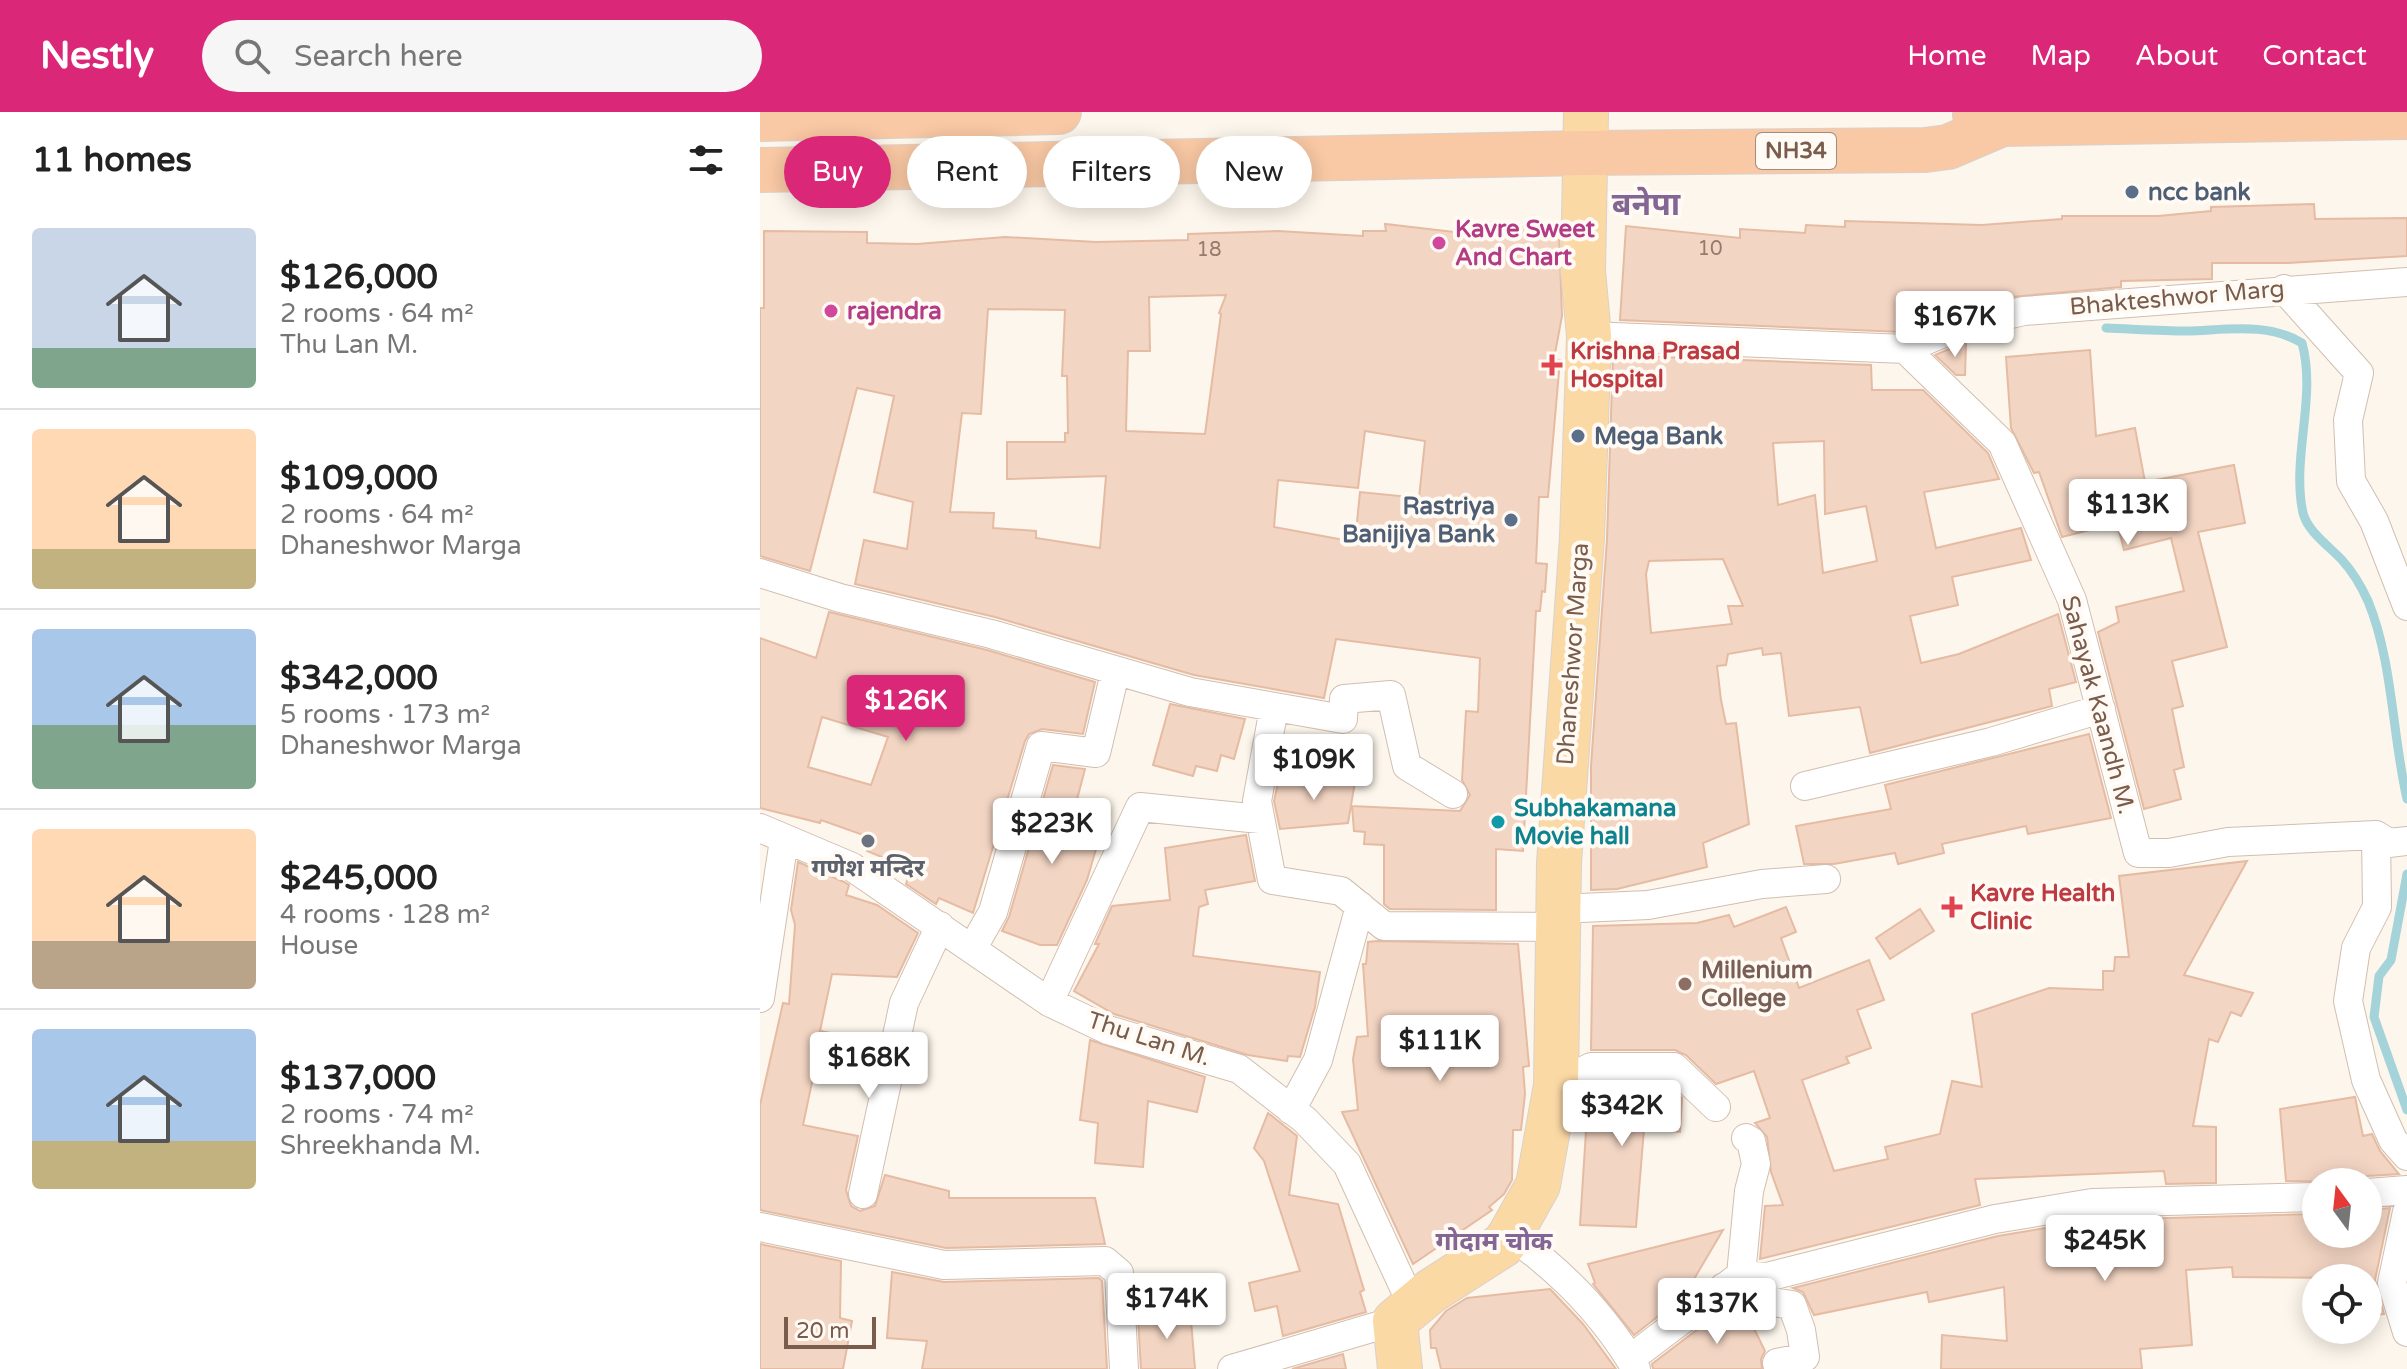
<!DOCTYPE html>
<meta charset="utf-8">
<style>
body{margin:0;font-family:"Varela Round","Noto Sans Devanagari",sans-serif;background:#f6f6f6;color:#222;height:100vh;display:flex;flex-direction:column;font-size:30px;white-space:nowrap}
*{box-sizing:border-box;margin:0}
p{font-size:26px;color:#767676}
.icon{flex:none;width:44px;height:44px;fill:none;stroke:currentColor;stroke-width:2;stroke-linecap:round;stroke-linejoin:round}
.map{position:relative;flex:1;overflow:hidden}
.details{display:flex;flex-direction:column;background:#fff;width:760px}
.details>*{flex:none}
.banner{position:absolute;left:24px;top:24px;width:760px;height:72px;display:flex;gap:16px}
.needle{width:52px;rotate:345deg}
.controls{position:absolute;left:1542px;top:1056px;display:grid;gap:16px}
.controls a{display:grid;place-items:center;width:80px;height:80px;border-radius:50%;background:#fff;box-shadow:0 4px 20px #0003;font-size:40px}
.scale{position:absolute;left:24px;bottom:20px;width:92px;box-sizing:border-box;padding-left:8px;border:4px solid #7a5c4d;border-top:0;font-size:22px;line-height:28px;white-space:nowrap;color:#7a5c4d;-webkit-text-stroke:6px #fffaf3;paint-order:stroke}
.price{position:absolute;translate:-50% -68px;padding:0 18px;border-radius:8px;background:#fff;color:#222;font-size:26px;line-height:52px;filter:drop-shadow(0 2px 4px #0008)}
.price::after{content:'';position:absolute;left:50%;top:48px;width:24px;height:18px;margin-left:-12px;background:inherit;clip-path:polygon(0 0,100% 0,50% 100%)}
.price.current{background:#db2777;color:#fff}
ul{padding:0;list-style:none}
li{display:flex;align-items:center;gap:24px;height:200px;padding:0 32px}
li+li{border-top:2px solid #e0e0e0}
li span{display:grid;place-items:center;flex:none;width:224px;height:160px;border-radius:8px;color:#555}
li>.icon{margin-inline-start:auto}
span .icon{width:96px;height:96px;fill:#fffc;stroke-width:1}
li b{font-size:34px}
h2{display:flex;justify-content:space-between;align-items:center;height:96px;padding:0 32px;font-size:34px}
.chip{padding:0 28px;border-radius:36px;background:#fff;box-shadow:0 4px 20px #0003;font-size:28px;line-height:72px}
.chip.current{background:#db2777;color:#fff}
header{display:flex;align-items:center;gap:48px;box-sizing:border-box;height:112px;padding:0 40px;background:#db2777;color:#fff}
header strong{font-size:38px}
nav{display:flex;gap:44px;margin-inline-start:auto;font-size:28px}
.search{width:560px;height:72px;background:#f6f6f6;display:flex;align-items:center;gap:20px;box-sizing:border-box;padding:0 28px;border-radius:44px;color:#767676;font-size:30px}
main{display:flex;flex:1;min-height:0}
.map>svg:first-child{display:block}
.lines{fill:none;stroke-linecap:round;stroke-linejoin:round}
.stream{stroke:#a5d3da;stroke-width:9}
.building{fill:#f3d5c3;stroke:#e6bba3;stroke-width:2;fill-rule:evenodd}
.minor-casing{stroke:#d1beb0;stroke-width:30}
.primary-casing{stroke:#dad1cd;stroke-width:46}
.trunk-casing{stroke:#dad1cd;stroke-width:46}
.minor{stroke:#fff;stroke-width:28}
.primary{stroke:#fbd9a5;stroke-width:44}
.trunk{stroke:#f9c8a4;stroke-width:44}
.service-dot{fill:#5c6f8a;stroke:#fffaf3;stroke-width:3}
.hotel-dot{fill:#d1479c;stroke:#fffaf3;stroke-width:3}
.health-dot{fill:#e0444e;stroke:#fffaf3;stroke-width:3}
.culture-dot{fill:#0f9aa8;stroke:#fffaf3;stroke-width:3}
.worship-dot{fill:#6b7280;stroke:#fffaf3;stroke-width:3}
.education-dot{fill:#8d6e63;stroke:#fffaf3;stroke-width:3}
.labels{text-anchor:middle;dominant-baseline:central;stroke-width:8;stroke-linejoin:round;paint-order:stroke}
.number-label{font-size:20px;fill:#987a6a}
.shield{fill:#fffaf3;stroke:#a28b7f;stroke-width:2}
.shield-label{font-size:22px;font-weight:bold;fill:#7a5c4d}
.service-label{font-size:24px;font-weight:bold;fill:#4e5e75;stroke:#fffaf3;text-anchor:start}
.hotel-label{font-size:24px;font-weight:bold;fill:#b23c85;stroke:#fffaf3;text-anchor:start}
.street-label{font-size:24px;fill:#7a5c4d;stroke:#fffaf3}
.health-label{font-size:24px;font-weight:bold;fill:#be3a42;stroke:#fffaf3;text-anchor:start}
.culture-label{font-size:24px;font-weight:bold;fill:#0d838f;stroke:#fffaf3;text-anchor:start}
.worship-label{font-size:24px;font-weight:bold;fill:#5b616d;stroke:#fffaf3}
.education-label{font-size:24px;font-weight:bold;fill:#785e54;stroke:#fffaf3;text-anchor:start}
.neighbourhood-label{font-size:26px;font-weight:bold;fill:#846695;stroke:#fffaf3}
.district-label{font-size:32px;font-weight:bold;fill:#846695;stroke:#fffaf3}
</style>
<header>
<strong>Nestly</strong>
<div class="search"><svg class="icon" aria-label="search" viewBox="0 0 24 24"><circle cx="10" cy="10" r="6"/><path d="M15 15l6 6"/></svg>Search here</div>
<nav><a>Home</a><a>Map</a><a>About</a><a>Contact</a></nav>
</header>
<main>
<section class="details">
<h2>11 homes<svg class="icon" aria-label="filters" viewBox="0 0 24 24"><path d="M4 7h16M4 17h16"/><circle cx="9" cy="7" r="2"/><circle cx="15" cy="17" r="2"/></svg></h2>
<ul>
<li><span style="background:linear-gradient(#c9d6e8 75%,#7fa58c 0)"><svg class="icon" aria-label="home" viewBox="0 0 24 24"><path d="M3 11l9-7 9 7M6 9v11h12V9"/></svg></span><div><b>$126,000</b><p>2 rooms · 64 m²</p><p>Thu Lan M.</p></div></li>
<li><span style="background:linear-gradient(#ffd9b3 75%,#c2b280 0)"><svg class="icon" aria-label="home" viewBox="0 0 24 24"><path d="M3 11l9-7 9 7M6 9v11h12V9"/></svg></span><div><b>$109,000</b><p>2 rooms · 64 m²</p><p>Dhaneshwor Marga</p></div></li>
<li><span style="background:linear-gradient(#a9c7e8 60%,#7fa58c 0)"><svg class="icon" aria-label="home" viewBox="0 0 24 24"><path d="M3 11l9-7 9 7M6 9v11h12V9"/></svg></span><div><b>$342,000</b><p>5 rooms · 173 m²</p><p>Dhaneshwor Marga</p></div></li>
<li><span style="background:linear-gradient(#ffd9b3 70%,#b9a48a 0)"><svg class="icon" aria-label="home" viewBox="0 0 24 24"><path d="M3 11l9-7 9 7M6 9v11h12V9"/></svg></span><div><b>$245,000</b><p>4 rooms · 128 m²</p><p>House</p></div></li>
<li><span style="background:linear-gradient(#a9c7e8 70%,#c2b280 0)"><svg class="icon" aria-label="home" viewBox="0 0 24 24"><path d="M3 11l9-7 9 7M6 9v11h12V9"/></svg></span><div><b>$137,000</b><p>2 rooms · 74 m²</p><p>Shreekhanda M.</p></div></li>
</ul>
</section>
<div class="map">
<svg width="1647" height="1257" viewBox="0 0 1647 1257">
<rect width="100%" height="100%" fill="#fdf6ec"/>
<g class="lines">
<path class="stream" d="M1346,216C1373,217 1400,219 1427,219C1466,218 1508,210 1542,231C1557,285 1531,346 1543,401C1548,420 1569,434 1582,448C1592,459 1602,476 1608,489C1633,550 1632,622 1647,687
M1647,762L1631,848L1619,864L1614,905L1647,998"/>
</g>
<path class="building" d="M1554,92L1555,107L1647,106V144L1528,151H1452V167L1361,169V175L1207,189V195L1142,220L860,208L866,114L980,126V117L1045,121L1046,113L1085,115V109L1222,113L1302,107V104H1398L1451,99V95Z
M728,110L799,120L802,204L794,247L800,248L788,385H779L776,451L787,452L785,480L782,479L780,499H776L763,739L736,737V798L630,797L624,792V733L604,732L605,720L594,719L592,694L700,699L710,683L702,668L706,599L718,600L720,546L576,527L564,586L434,563L235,505L95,472L104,428L147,437L153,390L114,380L134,284L97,276L50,459L0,444V196H4V119L107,120V131L157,132L245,125L336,130L428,128V122L518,119L603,124V119H626L625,112L694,120L695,115ZM466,183L459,201L461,202L445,322L366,319L368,239H390L389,185ZM228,197L305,198L302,264H307L308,321H305V330H247V367L346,364L340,436L276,426V419L233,416L234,401L190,400L202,301L221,302ZM605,319L665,329L659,386L600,380L595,430L514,415L518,368L598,376Z
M1206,230L1205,263H1196L1175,243Z
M1330,238L1336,324L1375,316L1385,370L1474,353L1485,411L1438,420L1467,535L1412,549L1423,594L1412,597L1424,655L1414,658L1421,687L1384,697L1338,520L1359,510L1356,495L1424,479L1411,426L1364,438L1357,411L1302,425L1279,360L1274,361L1251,316L1246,245Z
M853,243L1111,253L1112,278H1163L1228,341L1239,367L1164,380L1176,436L1261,416L1271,448L1192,465L1198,493L1150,504L1161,551L1199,542L1298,502L1316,570L1289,577L1292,594L1110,641L1100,595L1029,604L1021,541L1003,543L1002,536L968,542L966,553L957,554L961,588L966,612L976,611L989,712L943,731L947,755L857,777L831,778V654L847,427ZM1064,329L1065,402L1106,394L1117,449L1063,461L1055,383L1018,393L1013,331ZM963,447L983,494H968L972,512L891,521L886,462L889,449Z
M69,500L227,538L335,570L323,622L282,617L269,622L265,629L213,801L179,786L176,792L146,772L151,757L107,739L112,726L61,708L60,711L0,696V526L56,546ZM62,605L128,625L111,673L48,655Z
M410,592L485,607L474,647L461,643L457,659L436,654L433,664L393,653Z
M1329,622L1351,706L1268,722L1266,714L1182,732L1184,741L1138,752L1135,741L1074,752H1044L1036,714L1131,697L1125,673Z
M293,653L325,657L308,722L313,724L311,732L336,737L327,768L297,833H280L242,819L249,805Z
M596,664L588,711L520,717L514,689L518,671Z
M486,723L495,769L445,778L448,792L439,795L433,844L560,860L555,895L540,945L528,944L527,949L488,943L354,902L314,879L339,832H335L352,794L410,788L405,736Z
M1487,749L1424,863L1493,881L1481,904L1471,900L1458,930L1449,927L1433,1014L1456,1015V1071L1406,1072L1404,1059L1215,1067L1220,1093L1000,1147L1005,1094L1023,1093L1011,1060L1007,1025L995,1011L1010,1006L994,959L956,972L926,943L915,938H831L833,814L937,811L969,803L974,815L1026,795L1036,820L1021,826L1039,876L1109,848L1124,888L1097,898L1111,936L1086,945L1089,951L1042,968L1074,1059L1128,1047L1125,1035L1180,1022L1192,969L1222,975L1212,902L1289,876L1343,878V859H1354L1355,845H1369L1359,764Z
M38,750L84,770L89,773L86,783L117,793L158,821L137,865L72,862L60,919L118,930L110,966L55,956L43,1013L98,1024L86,1078L91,1094L100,1099L115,1094L125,1063L189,1079V1086H335L345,1132L186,1136L0,1098V993L23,891L29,892L35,813L31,798Z
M1160,797L1174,819L1130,847L1116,826Z
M617,829L758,832L769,954L763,955L765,982L761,1018H753L752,1068L744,1082L729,1095L732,1098L653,1152L582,1000L598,998L593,947L597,925L608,924L603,852H606L608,830Z
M330,928L445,965L437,1000L388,989L383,1055L335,1051L338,1011L320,1008Z
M836,972H907L922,986L920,1020L884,1017L876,1115L820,1113L826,1019H832Z
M1595,985L1603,1024L1612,1022L1620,1039L1639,1062L1607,1064L1596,1070L1526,1069L1520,997Z
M508,1001L537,1024L529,1083L578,1092L604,1178L600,1180L606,1200L523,1224L517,1194L495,1199L489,1171L540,1159L504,1049L494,1036Z
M1630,1096L1615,1168L1624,1202L1608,1203V1166L1473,1165L1472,1155L1426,1158L1432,1233L1380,1237L1382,1257H1181L1182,1223L1247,1229L1244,1175L1169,1190L1167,1180L1054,1203L1043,1180L1033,1176L1238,1124L1334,1108L1555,1102L1556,1122H1608V1098Z
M963,1118L924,1184L874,1223L833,1172L835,1171L828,1152Z
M0,1132L81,1149L80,1206L92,1209L83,1257H0Z
M132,1160L184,1170L339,1166L342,1169L347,1257H162L167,1229L127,1226Z
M790,1177L823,1212L856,1257H681L676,1236H671L670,1218L686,1199L707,1186Z
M967,1195L978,1201L984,1217L985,1203L988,1204L1005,1239L1001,1247L1002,1257H893L892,1252Z
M430,1196L435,1257H381L378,1206L405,1204L404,1198Z
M583,1242L586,1257H532Z"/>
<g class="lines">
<g class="minor-casing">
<path id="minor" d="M1524,177L1599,261L1588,308L1591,369L1614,409L1647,494
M829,224L1145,237L1242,331L1312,488L1378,741H1409L1468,730L1616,723L1617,795L1596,836L1588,889L1606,968L1633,1028L1647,1044
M1145,237L1203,213L1264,199L1647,170
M0,461L80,486L231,522L430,580L583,607L584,587L631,583L647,654L693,682
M514,596L497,689L512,768L581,779L624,814L798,815
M1045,674L1231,630L1341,597
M0,716L92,755L289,890L348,918L479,957L545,1008L587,1052L653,1195
M1616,723L1629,731L1647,729
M798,797L888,793L1002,772L1066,767
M212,837L233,800L281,634L336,641L355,561
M0,886L24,728
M289,890L380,695L500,707
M796,973L831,955H914L956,995
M531,998L558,948L600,794
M1608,1081L1647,1078
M103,1082L144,891L180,814
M1647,1100L1632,1171L1647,1220
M0,1115L184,1153L345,1149L359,1161L364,1257
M750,1123C800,1158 845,1204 876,1257
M981,1163L989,1079L996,1052L991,1029L986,1026
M964,1175L986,1186L1032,1193L1041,1218L1045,1245L1017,1251
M870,1247L981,1163L1007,1165L1235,1107L1332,1091L1556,1085
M472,1257L635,1209"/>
</g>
<g class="primary-casing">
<path id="primary" d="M640,1257L635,1209L671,1179L743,1133L750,1123L778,1073L796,973L799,751L822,425L829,224L823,159L826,0"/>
</g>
<g class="trunk-casing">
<path id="trunk" d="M1215,3L1242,12L1647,5
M0,7L299,0
M0,58L825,41L1165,38L1188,35L1242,12"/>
</g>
<use href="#minor" class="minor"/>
<use href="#primary" class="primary"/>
<use href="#trunk" class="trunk"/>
</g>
<g class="service-dot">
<circle cx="1372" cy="80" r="8"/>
<circle cx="818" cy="324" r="8"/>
<circle cx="751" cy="408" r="8"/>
</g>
<g class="hotel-dot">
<circle cx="679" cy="131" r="8"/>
<circle cx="71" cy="199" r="8"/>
</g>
<g class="health-dot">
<path d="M788 241h8v8h8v8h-8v8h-8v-8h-8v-8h8z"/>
<path d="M1188 783h8v8h8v8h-8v8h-8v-8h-8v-8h8z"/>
</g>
<circle class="culture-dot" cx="738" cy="710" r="8"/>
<circle class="worship-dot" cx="108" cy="729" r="8"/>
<circle class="education-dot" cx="925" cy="872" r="8"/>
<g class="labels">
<g class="number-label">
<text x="950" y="137">10</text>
<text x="449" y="138">18</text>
</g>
<rect class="shield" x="996" y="21" width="80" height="36" rx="6"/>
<g class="shield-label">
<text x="1036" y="39">NH34</text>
</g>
<g class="service-label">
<text x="1388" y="80">ncc bank</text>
<text x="834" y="324">Mega Bank</text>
<text x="735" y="394" text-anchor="end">Rastriya<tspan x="735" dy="28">Banijiya Bank</tspan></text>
</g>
<g class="hotel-label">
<text x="695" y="117">Kavre Sweet<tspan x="695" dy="28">And Chart</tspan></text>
<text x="87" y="199">rajendra</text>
</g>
<g class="street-label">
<text transform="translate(1417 186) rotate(-5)">Bhakteshwor Marg</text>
<text transform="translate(813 542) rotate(-86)">Dhaneshwor Marga</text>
<text transform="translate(1338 593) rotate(75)">Sahayak Kaandh M.</text>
<text transform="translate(389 927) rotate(18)">Thu Lan M.</text>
</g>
<g class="health-label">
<text x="810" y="239">Krishna Prasad<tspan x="810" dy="28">Hospital</tspan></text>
<text x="1210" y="781">Kavre Health<tspan x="1210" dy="28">Clinic</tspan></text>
</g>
<g class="culture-label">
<text x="754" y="696">Subhakamana<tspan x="754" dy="28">Movie hall</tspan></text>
</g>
<g class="worship-label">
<text x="108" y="756">गणेश मन्दिर</text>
</g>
<g class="education-label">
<text x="941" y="858">Millenium<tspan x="941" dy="28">College</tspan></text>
</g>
<g class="neighbourhood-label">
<text x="734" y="1129">गाेदाम चाेक</text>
</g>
<g class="district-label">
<text x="886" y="93">बनेपा</text>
</g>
</g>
</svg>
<div class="controls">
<a><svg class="needle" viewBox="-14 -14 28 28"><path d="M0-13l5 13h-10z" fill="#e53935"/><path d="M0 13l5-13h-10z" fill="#767676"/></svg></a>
<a><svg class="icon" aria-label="locate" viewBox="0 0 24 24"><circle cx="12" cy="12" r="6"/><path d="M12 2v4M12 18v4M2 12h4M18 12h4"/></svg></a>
</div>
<div class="scale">20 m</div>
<b class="price" style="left:1195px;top:247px">$167K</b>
<b class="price" style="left:1368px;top:435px">$113K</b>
<b class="price current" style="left:146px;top:631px">$126K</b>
<b class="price" style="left:554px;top:690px">$109K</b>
<b class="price" style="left:292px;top:754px">$223K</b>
<b class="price" style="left:680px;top:971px">$111K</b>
<b class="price" style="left:109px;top:988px">$168K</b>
<b class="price" style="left:862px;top:1036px">$342K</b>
<b class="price" style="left:1345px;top:1171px">$245K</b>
<b class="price" style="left:407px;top:1229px">$174K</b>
<b class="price" style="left:957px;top:1234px">$137K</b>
<div class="banner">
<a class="chip current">Buy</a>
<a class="chip">Rent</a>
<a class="chip">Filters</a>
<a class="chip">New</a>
</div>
</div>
</main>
